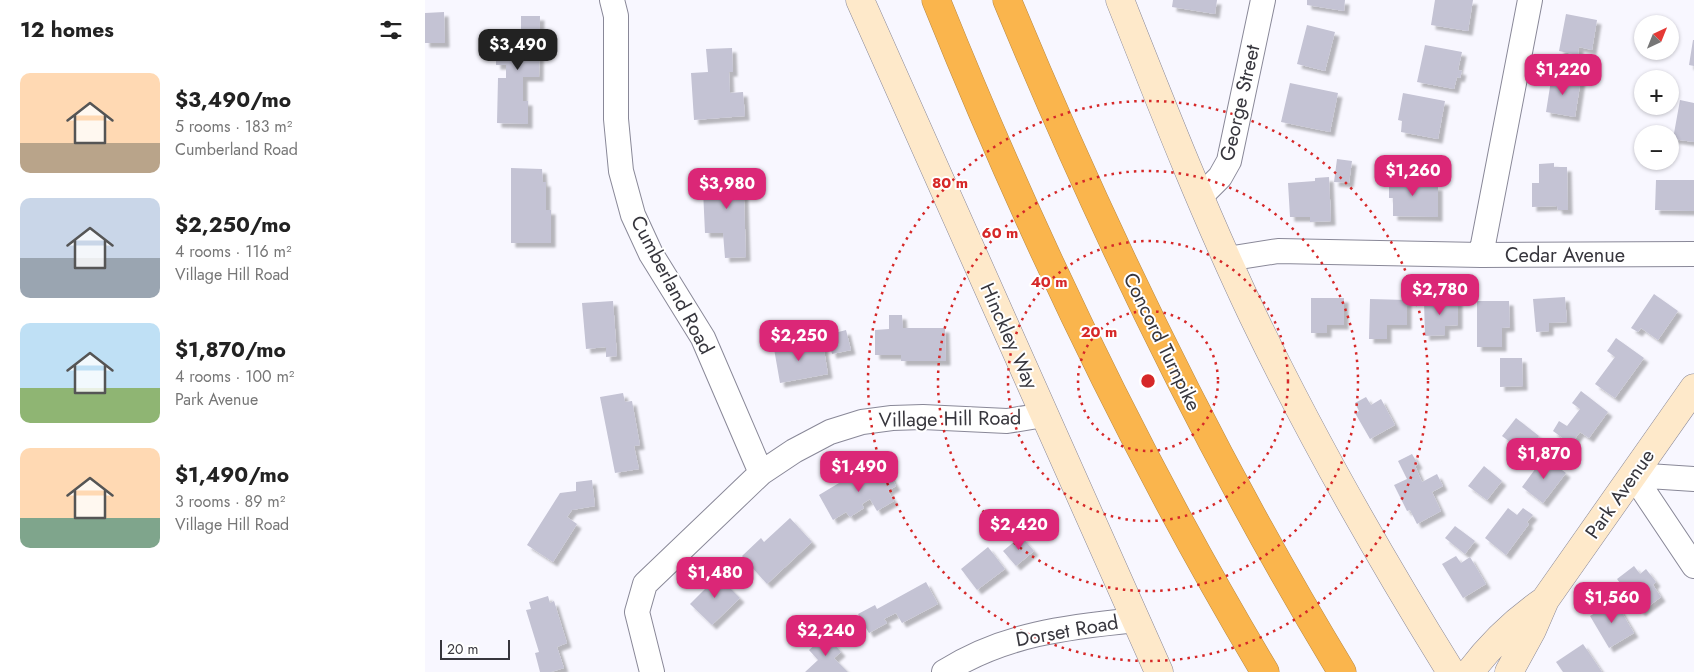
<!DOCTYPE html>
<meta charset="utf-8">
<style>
body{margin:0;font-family:Jost,sans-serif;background:#f2f2f2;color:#222;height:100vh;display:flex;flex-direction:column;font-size:19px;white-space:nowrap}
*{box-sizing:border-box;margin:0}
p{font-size:16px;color:#767676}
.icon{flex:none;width:28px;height:28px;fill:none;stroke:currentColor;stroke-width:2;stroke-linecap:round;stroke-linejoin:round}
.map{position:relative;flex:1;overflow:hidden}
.panel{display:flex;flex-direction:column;background:#fff;width:425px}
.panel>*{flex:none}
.needle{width:32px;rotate:43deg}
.fabs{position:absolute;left:1209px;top:15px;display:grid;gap:10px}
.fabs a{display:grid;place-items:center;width:45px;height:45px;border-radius:50%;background:#fff;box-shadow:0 1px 4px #0004;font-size:25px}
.scale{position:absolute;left:15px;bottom:12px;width:70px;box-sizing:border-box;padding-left:5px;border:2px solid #37363d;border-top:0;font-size:14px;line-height:18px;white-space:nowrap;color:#37363d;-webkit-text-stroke:4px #fff;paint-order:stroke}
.price{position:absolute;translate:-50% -42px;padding:0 11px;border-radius:10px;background:#db2777;color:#fff;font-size:16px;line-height:32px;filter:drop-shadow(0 1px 2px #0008)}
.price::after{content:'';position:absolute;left:50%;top:30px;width:15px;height:11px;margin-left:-8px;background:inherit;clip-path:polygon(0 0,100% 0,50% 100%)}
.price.on{background:#222;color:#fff}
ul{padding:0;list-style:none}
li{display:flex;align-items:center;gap:15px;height:125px;padding:0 20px}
li span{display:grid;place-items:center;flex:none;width:140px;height:100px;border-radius:10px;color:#555}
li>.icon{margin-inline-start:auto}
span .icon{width:60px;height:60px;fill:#fffc;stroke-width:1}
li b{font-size:21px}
h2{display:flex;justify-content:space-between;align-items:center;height:60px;padding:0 20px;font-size:21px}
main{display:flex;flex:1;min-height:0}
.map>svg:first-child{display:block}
.building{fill:#c4c3d4;filter:url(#shadow)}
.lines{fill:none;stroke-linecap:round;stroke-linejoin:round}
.minor-casing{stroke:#898898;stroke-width:26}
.secondary-casing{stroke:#898898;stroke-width:29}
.motorway-casing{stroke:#b68947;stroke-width:29}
.minor{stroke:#fff;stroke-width:24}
.secondary{stroke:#fee9ca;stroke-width:28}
.motorway{stroke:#fab54d;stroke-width:28}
.ring{fill:none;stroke:#d62828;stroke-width:2.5;stroke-dasharray:2.5 5}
.labels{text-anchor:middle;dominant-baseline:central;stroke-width:4;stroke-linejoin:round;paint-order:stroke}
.street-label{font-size:20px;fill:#37363d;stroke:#fff}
.centre{fill:#d62828;stroke:#fff;stroke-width:2.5}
.ring-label{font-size:15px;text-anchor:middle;font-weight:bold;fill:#d62828;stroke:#fff;stroke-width:4;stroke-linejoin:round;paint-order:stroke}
</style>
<main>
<section class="panel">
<h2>12 homes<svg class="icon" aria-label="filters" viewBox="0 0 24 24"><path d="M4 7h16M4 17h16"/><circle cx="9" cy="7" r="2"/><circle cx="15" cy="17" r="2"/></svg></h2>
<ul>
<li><span style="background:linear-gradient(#ffd9b3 70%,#b9a48a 0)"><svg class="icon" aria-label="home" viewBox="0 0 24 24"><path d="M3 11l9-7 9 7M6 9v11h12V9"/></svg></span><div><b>$3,490/mo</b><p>5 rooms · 183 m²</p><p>Cumberland Road</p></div></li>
<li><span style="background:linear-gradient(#c9d6e8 60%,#9aa5b1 0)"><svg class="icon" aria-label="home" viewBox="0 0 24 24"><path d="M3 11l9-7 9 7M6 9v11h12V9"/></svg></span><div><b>$2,250/mo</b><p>4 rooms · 116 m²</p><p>Village Hill Road</p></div></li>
<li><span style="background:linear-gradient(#bfe0f5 65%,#8fb573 0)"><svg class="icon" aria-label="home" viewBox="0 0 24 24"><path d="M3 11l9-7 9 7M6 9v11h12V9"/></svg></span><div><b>$1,870/mo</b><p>4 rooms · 100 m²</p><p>Park Avenue</p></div></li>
<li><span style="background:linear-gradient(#ffd9b3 70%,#7fa58c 0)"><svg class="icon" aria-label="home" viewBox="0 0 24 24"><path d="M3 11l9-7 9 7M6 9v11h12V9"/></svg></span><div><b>$1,490/mo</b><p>3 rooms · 89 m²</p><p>Village Hill Road</p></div></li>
</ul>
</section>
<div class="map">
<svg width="1269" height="672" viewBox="0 0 1269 672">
<defs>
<filter id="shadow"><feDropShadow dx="4.5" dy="4.5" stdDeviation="1" flood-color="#0004"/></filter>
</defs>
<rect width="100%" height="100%" fill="#f8f7ff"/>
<path class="building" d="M748,0H792L790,14L747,7Z
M882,0H920L919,11L882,5Z
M1010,0H1048L1043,31L1006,25Z
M19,12L20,43H0V13Z
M1141,14L1172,20L1167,50L1154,47L1153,55L1134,51Z
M96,16H115L114,77H98V101H103V124L72,123L73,78H81V65H71V55H81L82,30H96Z
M882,25L910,32L900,71L872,64Z
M1268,40H1269V66L1264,65Z
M1000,45L1037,52L1033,70L1037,71L1035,78L1032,77L1029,89L992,82Z
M307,48L308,72H304L305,93L318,92L320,116L269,120L266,73L283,72L281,49Z
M1127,74L1156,79L1150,117L1121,112Z
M865,83L913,93L905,132L856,122Z
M978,93L1020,101L1013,139L976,132L977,121L973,120Z
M1255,100L1269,103V142L1248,139Z
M912,159L927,161L924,183L909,182Z
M1129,163V167H1142L1143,210H1133L1132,206L1107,207V183H1114V164Z
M86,168L117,169L118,182H121V210H126V243H86Z
M318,170L321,257L300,258L298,233H280L278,190H284L283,171Z
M973,171H991V185L1013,186V217L968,216V198H964V181H972Z
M904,177L906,221L885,222V217H865L863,183L890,181V178Z
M1231,180H1269V211L1230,210Z
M1229,294L1253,311L1233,340L1216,328L1213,332L1206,328Z
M1140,297L1142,322L1124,323V331L1111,332L1108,299Z
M886,298H919V325H902V333H886Z
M945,299L982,300V325H962V339H944Z
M1033,300V325L1020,326V335L1000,336L999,301Z
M188,301L192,356L181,357V347L161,349L157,303Z
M1052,301H1084L1085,327L1077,328V347H1052Z
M464,315H477L478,328H520L521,361H476V355H450V330L464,329Z
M421,330L426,350L407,354L402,335Z
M1191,338L1219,358L1190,398L1170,384L1190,357L1182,351Z
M366,340L367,349L398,344L403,374L355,383L348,343Z
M1075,358H1097L1098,386L1075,387Z
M1156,391L1183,412L1164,438L1155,432L1146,444L1128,431L1134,421L1142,426L1155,409L1147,403Z
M198,393L200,402L207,401L215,445L209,446L214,469L190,473L175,397Z
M941,397L946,405L956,399L970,425L945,439L930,413L934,411L930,403Z
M1091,418L1114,436L1101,454L1077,436Z
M987,454L993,464L990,466L997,482L1012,474L1018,486L1007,492L1016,511L992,524L985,510L982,511L969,485L982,479L973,461Z
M1119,457L1141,473L1118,503L1097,487Z
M460,466L471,486L463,491L469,501L452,511L445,499L437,504L439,508L425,517L421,512L408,520L394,495L434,471L438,479Z
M1059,466L1077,481L1062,500L1043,486Z
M167,480L170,506L147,510L142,517L152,524L128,562L102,545L135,493L151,491V482Z
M1083,508L1092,515L1098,508L1108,515L1102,522L1104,524L1081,555L1060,538Z
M365,518L387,542L342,584L317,556L336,538L339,542Z
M1030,526L1050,541L1040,554L1020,538Z
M596,536L609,551L591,566L578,551Z
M563,547L580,569L552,590L536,569Z
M1031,556L1036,563L1045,557L1061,584L1038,598L1017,564Z
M1209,566L1215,574L1221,569L1231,582L1228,585L1236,597L1216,612L1192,579Z
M287,570L315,598L287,625L265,604L284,585L278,579Z
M501,582L513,604L477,623L471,613L459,619L462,623L444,633L433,614L450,605L452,609Z
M123,596L125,603L129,601L142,643L132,647L139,668L126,672H115L110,653L114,652L101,610L106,609L104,602Z
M1190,601L1209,633L1184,648L1165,616Z
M401,635L416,652L409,658L423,672H380L393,660L384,650Z
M1158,644L1177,672H1138L1131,662Z"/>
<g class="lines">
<g class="minor-casing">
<path id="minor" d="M187,0L191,16V119L196,171L208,215L226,254L278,338L336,473
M775,197L795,177L804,161L838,0
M1056,255L1105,0
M802,259L853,251L1056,255L1269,254
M1208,475L1269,566
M1208,475L1269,479
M227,672L212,612L220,584L336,473L369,451L405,432L437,422L467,418L498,417L582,421L619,415
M519,672C579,634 642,627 711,620"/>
</g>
<g class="secondary-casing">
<path id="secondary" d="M435,0L734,672
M695,0C737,106 779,213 828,316C887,439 954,556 1026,672
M1045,672C1066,644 1090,621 1119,601
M1084,672L1107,630L1120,600L1269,388"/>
</g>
<g class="motorway-casing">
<path id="motorway" d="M511,0C604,231 712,458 840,672
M582,0C678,232 787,458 917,672"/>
</g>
<use href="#minor" class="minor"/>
<use href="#secondary" class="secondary"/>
<use href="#motorway" class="motorway"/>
</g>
<g class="ring">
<circle cx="723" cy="381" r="70"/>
<circle cx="723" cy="381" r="140"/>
<circle cx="723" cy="381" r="210"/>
<circle cx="723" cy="381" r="280"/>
</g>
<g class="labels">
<g class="street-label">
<text transform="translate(815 103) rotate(-77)">George Street</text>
<text x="1140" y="255">Cedar Avenue</text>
<text transform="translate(247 285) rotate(62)">Cumberland Road</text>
<text transform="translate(584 336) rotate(66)">Hinckley Way</text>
<text transform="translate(737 342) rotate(64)">Concord Turnpike</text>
<text transform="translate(525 419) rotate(-1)">Village Hill Road</text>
<text transform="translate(1195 494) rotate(-55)">Park Avenue</text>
<text transform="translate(642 631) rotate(-10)">Dorset Road</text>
</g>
</g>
<circle cx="723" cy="381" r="8" class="centre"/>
<g class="ring-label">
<text x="525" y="188">80 m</text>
<text x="575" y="238">60 m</text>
<text x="624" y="287">40 m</text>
<text x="674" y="337">20 m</text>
</g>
</svg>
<div class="fabs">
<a><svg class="needle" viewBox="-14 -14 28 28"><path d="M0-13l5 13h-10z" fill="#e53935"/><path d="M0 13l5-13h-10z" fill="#767676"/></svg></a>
<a>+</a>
<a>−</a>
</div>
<div class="scale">20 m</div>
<b class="price on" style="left:93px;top:71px">$3,490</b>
<b class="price" style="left:1138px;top:96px">$1,220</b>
<b class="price" style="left:988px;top:197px">$1,260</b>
<b class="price" style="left:302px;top:210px">$3,980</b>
<b class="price" style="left:1015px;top:316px">$2,780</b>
<b class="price" style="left:374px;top:362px">$2,250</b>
<b class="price" style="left:1119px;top:480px">$1,870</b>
<b class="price" style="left:434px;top:493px">$1,490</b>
<b class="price" style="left:594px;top:551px">$2,420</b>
<b class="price" style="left:290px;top:599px">$1,480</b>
<b class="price" style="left:1187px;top:624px">$1,560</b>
<b class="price" style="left:401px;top:657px">$2,240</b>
</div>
</main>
